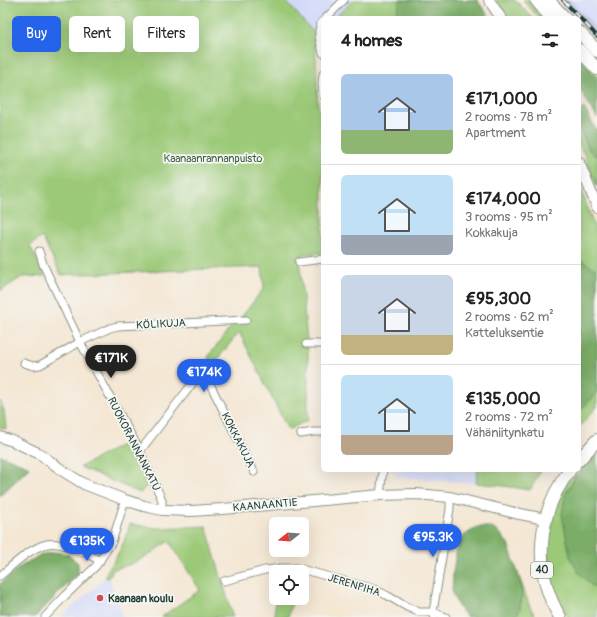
<!DOCTYPE html>
<meta charset="utf-8">
<style>
body{margin:0;font-family:Pangolin,sans-serif;background:#f2f2f2;color:#222;height:100vh;display:flex;flex-direction:column;font-size:15px;white-space:nowrap}
*{box-sizing:border-box;margin:0}
p{font-size:13px;color:#767676}
.icon{flex:none;width:22px;height:22px;fill:none;stroke:currentColor;stroke-width:2;stroke-linecap:round;stroke-linejoin:round}
.map{position:relative;flex:1;overflow:hidden}
.panel{position:absolute;left:321px;top:16px;width:260px;height:456px;display:flex;flex-direction:column;background:#fff;border-radius:6px;box-shadow:0 4px 16px #0002}
.panel>*{flex:none}
.banner{position:absolute;left:12px;top:16px;width:249px;height:36px;display:flex;gap:8px}
.needle{width:26px;rotate:253deg}
.tools{position:absolute;left:269px;top:517px;display:grid;gap:8px}
.tools a{display:grid;place-items:center;width:40px;height:40px;border-radius:6px;background:#fff;box-shadow:0 4px 16px #0002;font-size:20px}
.price{position:absolute;translate:-50% -34px;padding:0 9px;border-radius:14px;background:#2563eb;color:#fff;font-size:13px;line-height:26px;filter:drop-shadow(0 1px 2px #0008)}
.price::after{content:'';position:absolute;left:50%;top:24px;width:12px;height:9px;margin-left:-6px;background:inherit;clip-path:polygon(0 0,100% 0,50% 100%)}
.price.active{background:#222;color:#fff}
ul{padding:0;list-style:none}
li{display:flex;align-items:center;gap:12px;height:100px;padding:0 20px}
li+li{border-top:1px solid #e0e0e0}
li span{display:grid;place-items:center;flex:none;width:112px;height:80px;border-radius:6px;color:#555}
li>.icon{margin-inline-start:auto}
span .icon{width:48px;height:48px;fill:#fffc;stroke-width:1}
li b{font-size:17px}
h2{display:flex;justify-content:space-between;align-items:center;height:48px;padding:0 20px;font-size:17px}
.tag{padding:0 14px;border-radius:6px;background:#fff;box-shadow:0 4px 16px #0002;font-size:14px;line-height:36px}
.tag.active{background:#2563eb;color:#fff}
.map>svg:first-child{display:block}
.built{fill:#d1d9f9}
.industrial{fill:#bbc3de}
.green{fill:#9bc977;stroke:#5d8356}
.forest{fill:#7cad68;stroke:#4e754e}
.lines{fill:none;stroke-linecap:round;stroke-linejoin:round}
.street-casing{stroke:#8a9284;stroke-width:9}
.secondary-casing{stroke:#8a9284;stroke-width:12}
.primary-casing{stroke:#8a9284;stroke-width:14}
.street{stroke:#fff;stroke-width:7}
.secondary{stroke:#fff;stroke-width:10}
.primary{stroke:#fff;stroke-width:12}
.rail-casing{stroke:#1f3d34;stroke-width:4}
.rail{stroke:#f6f6f2;stroke-width:2.5;stroke-dasharray:8;stroke-linecap:butt}
.poi-dot{fill:#d1495b;stroke:#f6f6f2;stroke-width:1.5}
.labels{text-anchor:middle;dominant-baseline:central;stroke-width:3.5;stroke-linejoin:round;paint-order:stroke}
.shield{fill:#f6f6f2;stroke:#60746d;stroke-width:1}
.shield-label{font-size:10px;font-weight:bold;fill:#1f3d34}
.park-label{font-size:11px;fill:#3e6045;stroke:#f6f6f2}
.street-label{font-size:11px;fill:#1f3d34;stroke:#f6f6f2}
.poi-label{font-size:11px;font-weight:bold;fill:#1f3d34;stroke:#f6f6f2;text-anchor:start}
</style>
<div class="map">
<svg width="597" height="617" viewBox="0 0 597 617">
<rect width="100%" height="100%" fill="#f6f6f2"/>
<filter id="ink" filterUnits="userSpaceOnUse"><feTurbulence type="fractalNoise" baseFrequency=".025" numOctaves="2"/><feDisplacementMap in="SourceGraphic" scale="8" xChannelSelector="R" yChannelSelector="G"/><feConvolveMatrix kernelMatrix="1 2 1 2 8 2 1 2 1" color-interpolation-filters="sRGB"/></filter>
<filter id="wash" filterUnits="userSpaceOnUse"><feTurbulence type="fractalNoise" baseFrequency=".012" numOctaves="4" result="noise"/><feDisplacementMap in="SourceGraphic" scale="16" xChannelSelector="R" yChannelSelector="G"/><feGaussianBlur stdDeviation="0.9" result="paint"/><feColorMatrix in="noise" values="0 0 0 0 0 0 0 0 0 0 0 0 0 0 0 0 0 1.4 0 .05"/><feComposite in="paint" operator="in"/></filter>
<g filter="url(#wash)">
<rect width="100%" height="100%" fill="#f4e7d4"/>
<path class="built" d="M286,0H354L334,18H323V27L315,34Z
M570,0H597V29Z
M392,470H516L504,486L398,477Z
M109,577L123,617H61L104,579Z"/>
<path class="industrial" d="M559,0H570L597,29V40L579,21V18H576Z"/>
<path class="green" d="M0,0H285L315,34L318,106L323,116V253L302,254L300,266L308,351V420L288,430L239,332L212,366L208,357L234,323L236,324L264,288L262,267L61,275L42,237L30,246L45,276L22,277L0,291Z
M354,0H477L490,18H334Z
M496,0H515L533,18H508Z
M523,0H529L545,18H539Z
M579,125L589,150L597,157V187L585,156L579,144Z
M579,183L597,235V407L579,427Z
M0,401L4,410L6,429L0,428Z
M127,442L148,485L140,493L80,467Z
M477,470H541L530,490L504,486L476,483Z
M577,474L565,495L596,586H597V617H568C547,581 542,554 553,513C556,504 560,496 565,488C566,485 567,482 569,480C571,478 575,476 577,474Z
M130,524L157,528L206,526L233,617H161L200,590L169,541L149,555L129,565L114,569L109,577L106,578C105,571 111,566 114,561C121,549 126,537 130,524Z
M287,570L301,572H276V598H293L288,617H275L274,571Z
M521,582L530,607L536,617H513L519,612L522,597Z"/>
<path class="forest" d="M400,0H477L490,18H395Z
M579,56L597,77V118L579,88Z
M584,108L597,131V157L589,150L579,125V111Z
M579,260H581L597,270V394L579,411Z
M597,453V586H592L578,572L570,556L562,515L565,495L577,474Z
M0,455L30,467L0,496Z
M477,527H490L500,533L508,544L521,582L522,597L519,612L513,617H467L458,606L452,593L453,571L457,549L465,535Z
M55,552L67,554L78,563V574L35,617H0V584L20,567L40,555Z"/>
</g>
<g filter="url(#ink)">
<g class="lines">
<g class="street-casing">
<path id="street" d="M326,18L344,0
M323,21C315,29 321,44 323,53
M323,74L322,83L323,95
M39,251L43,264L80,342L140,451L162,500V510
M299,262L323,259
M306,344H323
M24,363L33,366L40,365L80,342L110,328L118,326L246,320
M301,434L314,432H323
M140,451L203,370L254,472
M380,495L383,470
M0,576C13,565 30,548 47,544C60,541 89,554 100,561
M224,581L265,570L281,568H297L374,589L388,596L407,607L419,612H433L446,617
M434,616L433,612L450,509V497
M45,617L65,596L96,566L112,542L125,500"/>
</g>
<g class="secondary-casing">
<path id="secondary" d="M489,0L501,18
M579,162L597,207
M0,437L13,441L40,454L66,473L84,484L125,500L144,506L162,510L191,511L223,509L380,495L416,494L450,497L515,513L545,519"/>
</g>
<g class="primary-casing">
<path id="primary" d="M536,0L551,18
M548,0L565,18
M579,32L597,51
M579,50L597,69
M579,460L597,440
M560,617C532,571 537,512 570,470"/>
</g>
<use href="#street" class="street"/>
<use href="#secondary" class="secondary"/>
<use href="#primary" class="primary"/>
<g class="rail-casing">
<path id="rail" d="M563,0L597,36"/>
</g>
<use href="#rail" class="rail"/>
</g>
</g>
<circle class="poi-dot" cx="100" cy="598" r="4"/>
<g class="labels">
<rect class="shield" x="531" y="562" width="22" height="16" rx="3"/>
<g class="shield-label">
<text x="542" y="570">40</text>
</g>
<g class="park-label">
<text x="213" y="158">Kaanaanrannanpuisto</text>
</g>
<g class="street-label">
<text transform="translate(161 324) rotate(-3)">KÖLIKUJA</text>
<text transform="translate(238 440) rotate(63)">KOKKAKUJA</text>
<text transform="translate(134 444) rotate(63)">RUOKORANNANKATU</text>
<text transform="translate(265 505) rotate(-5)">KAANAANTIE</text>
<text transform="translate(354 585) rotate(17)">JERENPIHA</text>
</g>
<g class="poi-label">
<text x="108" y="598">Kaanaan koulu</text>
</g>
</g>
</svg>
<div class="tools">
<a><svg class="needle" viewBox="-14 -14 28 28"><path d="M0-13l5 13h-10z" fill="#e53935"/><path d="M0 13l5-13h-10z" fill="#767676"/></svg></a>
<a><svg class="icon" aria-label="locate" viewBox="0 0 24 24"><circle cx="12" cy="12" r="6"/><path d="M12 2v4M12 18v4M2 12h4M18 12h4"/></svg></a>
</div>
<b class="price active" style="left:111px;top:379px">€171K</b>
<b class="price" style="left:204px;top:393px">€174K</b>
<b class="price" style="left:433px;top:558px">€95.3K</b>
<b class="price" style="left:87px;top:562px">€135K</b>
<div class="banner">
<a class="tag active">Buy</a>
<a class="tag">Rent</a>
<a class="tag">Filters</a>
</div>
<section class="panel">
<h2>4 homes<svg class="icon" aria-label="filters" viewBox="0 0 24 24"><path d="M4 7h16M4 17h16"/><circle cx="9" cy="7" r="2"/><circle cx="15" cy="17" r="2"/></svg></h2>
<ul>
<li><span style="background:linear-gradient(#a9c7e8 70%,#8fb573 0)"><svg class="icon" aria-label="home" viewBox="0 0 24 24"><path d="M3 11l9-7 9 7M6 9v11h12V9"/></svg></span><div><b>€171,000</b><p>2 rooms · 78 m²</p><p>Apartment</p></div></li>
<li><span style="background:linear-gradient(#bfe0f5 75%,#9aa5b1 0)"><svg class="icon" aria-label="home" viewBox="0 0 24 24"><path d="M3 11l9-7 9 7M6 9v11h12V9"/></svg></span><div><b>€174,000</b><p>3 rooms · 95 m²</p><p>Kokkakuja</p></div></li>
<li><span style="background:linear-gradient(#c9d6e8 75%,#c2b280 0)"><svg class="icon" aria-label="home" viewBox="0 0 24 24"><path d="M3 11l9-7 9 7M6 9v11h12V9"/></svg></span><div><b>€95,300</b><p>2 rooms · 62 m²</p><p>Katteluksentie</p></div></li>
<li><span style="background:linear-gradient(#bfe0f5 75%,#b9a48a 0)"><svg class="icon" aria-label="home" viewBox="0 0 24 24"><path d="M3 11l9-7 9 7M6 9v11h12V9"/></svg></span><div><b>€135,000</b><p>2 rooms · 72 m²</p><p>Vähäniitynkatu</p></div></li>
</ul>
</section>
</div>
